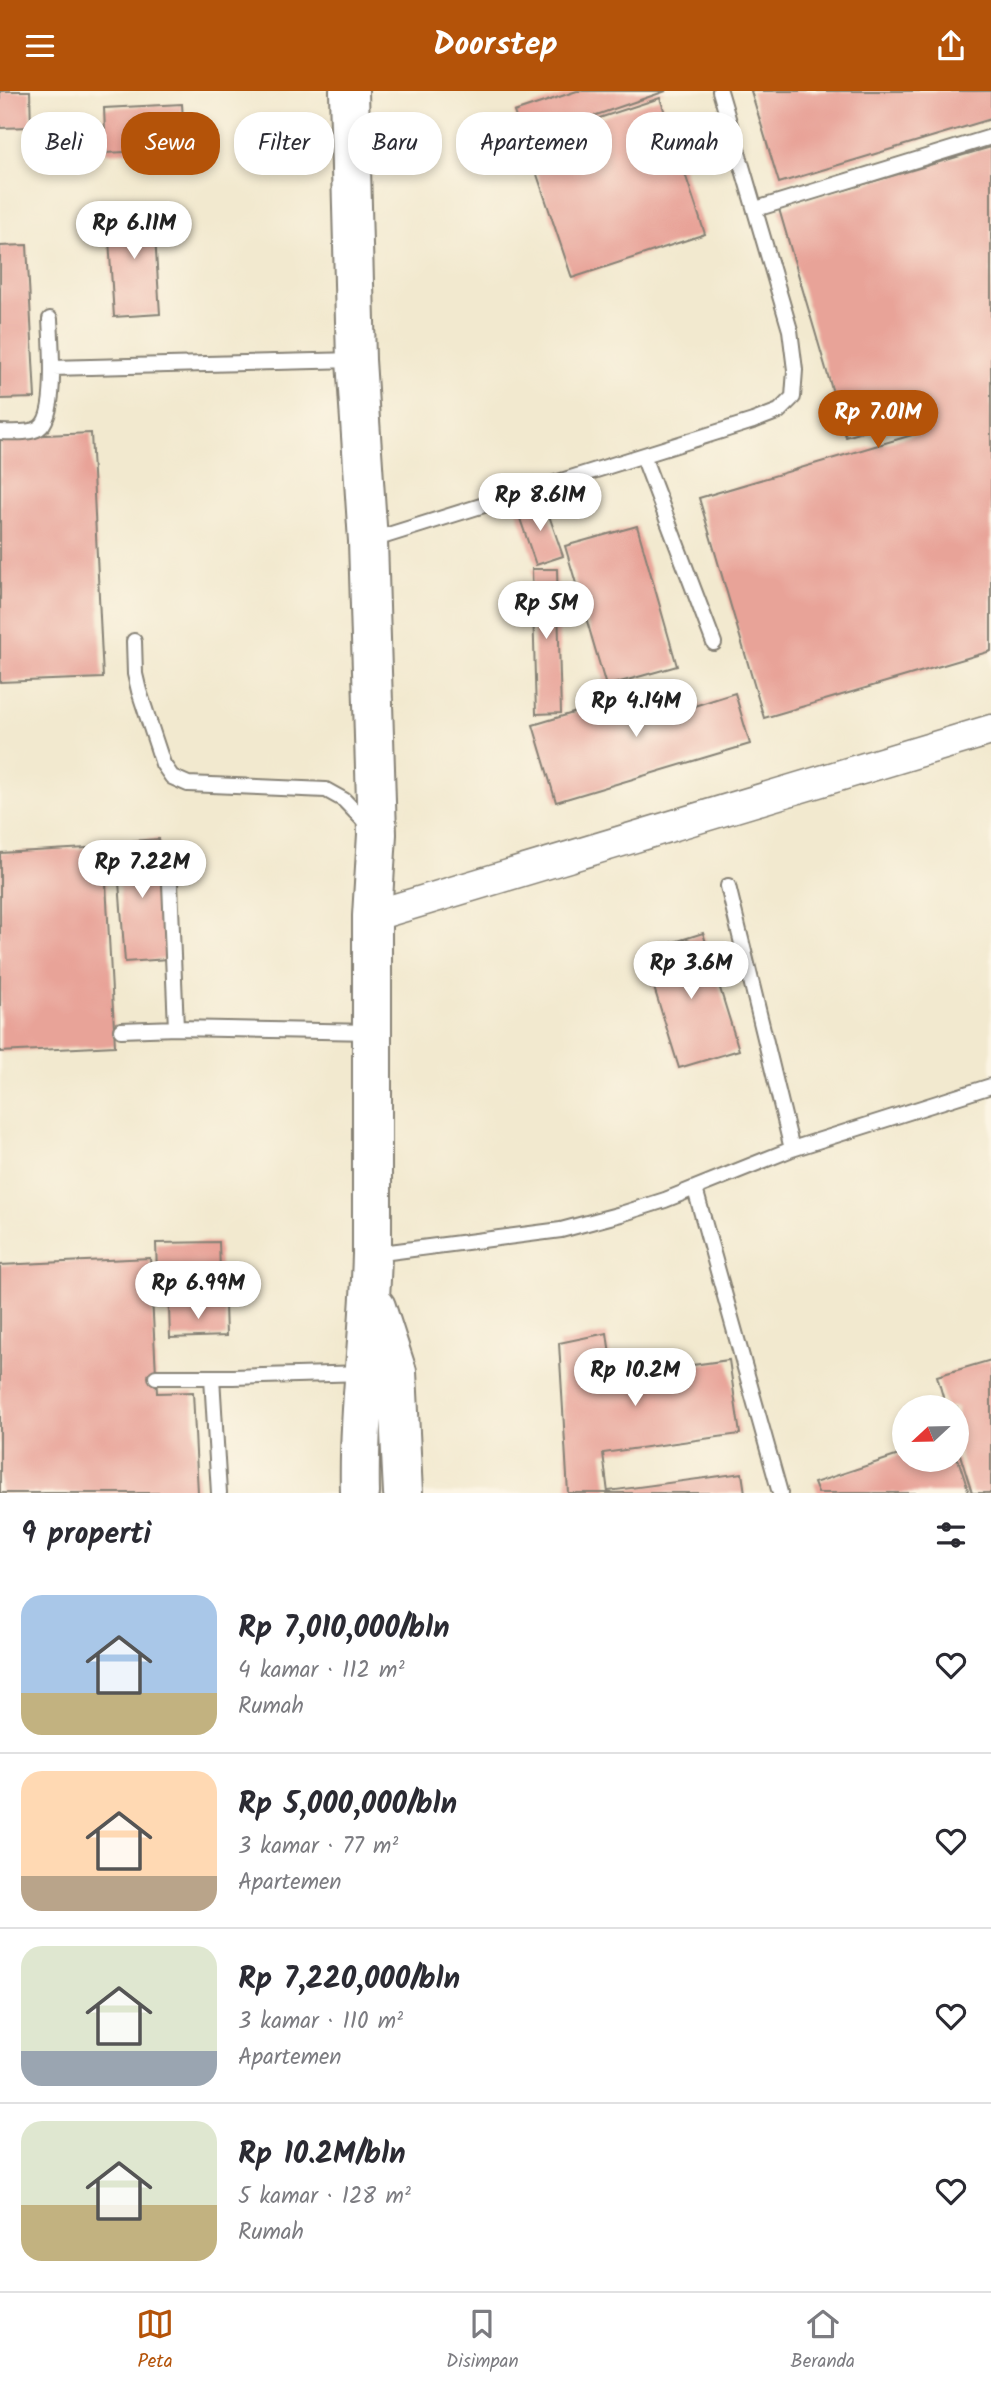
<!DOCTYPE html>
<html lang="id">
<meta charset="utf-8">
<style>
body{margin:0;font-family:Kalam,sans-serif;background:#f2f2f3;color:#2b2b33;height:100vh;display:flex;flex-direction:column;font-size:26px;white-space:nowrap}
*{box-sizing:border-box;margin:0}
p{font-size:23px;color:#7c7c81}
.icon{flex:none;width:38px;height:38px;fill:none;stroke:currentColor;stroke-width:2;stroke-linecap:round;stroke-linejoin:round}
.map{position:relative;height:1402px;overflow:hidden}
.sheet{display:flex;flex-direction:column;background:#fff;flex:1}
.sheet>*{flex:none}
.guide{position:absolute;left:21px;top:21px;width:950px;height:63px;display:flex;gap:14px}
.needle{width:46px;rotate:248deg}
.controls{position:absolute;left:892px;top:1304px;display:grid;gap:14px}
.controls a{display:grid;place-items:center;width:77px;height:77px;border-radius:50%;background:#fff;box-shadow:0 4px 10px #0003;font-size:35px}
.price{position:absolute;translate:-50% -60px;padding:0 16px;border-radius:24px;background:#fff;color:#222;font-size:23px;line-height:46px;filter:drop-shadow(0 2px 4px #0008)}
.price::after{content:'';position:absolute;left:50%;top:42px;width:21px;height:16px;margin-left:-10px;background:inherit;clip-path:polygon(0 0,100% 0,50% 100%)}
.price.on{background:#b45309;color:#fff}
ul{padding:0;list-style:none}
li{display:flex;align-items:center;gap:21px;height:175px;padding:0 21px}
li+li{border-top:2px solid #e1e1e2}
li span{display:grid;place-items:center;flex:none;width:196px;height:140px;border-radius:21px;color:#555}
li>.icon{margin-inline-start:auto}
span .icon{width:84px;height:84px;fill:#fffc;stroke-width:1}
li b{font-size:30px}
h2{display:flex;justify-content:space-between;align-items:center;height:84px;padding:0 21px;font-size:30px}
.tag{padding:0 24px;border-radius:28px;background:#fff;box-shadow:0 4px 10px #0003;font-size:24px;line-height:63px}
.tag.on{background:#b45309;color:#fff}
header{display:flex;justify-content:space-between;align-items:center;height:91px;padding:0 21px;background:#b45309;color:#fff;font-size:32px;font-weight:700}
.tabs{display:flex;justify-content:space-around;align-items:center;height:98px;border-top:2px solid #e1e1e2;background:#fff;font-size:19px;color:#7c7c81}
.tabs a{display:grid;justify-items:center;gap:4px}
.tabs .on{color:#b45309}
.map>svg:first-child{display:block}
.building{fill:#e8a398}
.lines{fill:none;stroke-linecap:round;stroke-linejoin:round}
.lane-casing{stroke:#878276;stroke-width:18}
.street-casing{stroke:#878276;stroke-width:33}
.secondary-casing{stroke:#878276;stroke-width:42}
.lane{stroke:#fff;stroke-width:14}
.street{stroke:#fff;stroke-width:30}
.secondary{stroke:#fff;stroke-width:38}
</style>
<header><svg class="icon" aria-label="menu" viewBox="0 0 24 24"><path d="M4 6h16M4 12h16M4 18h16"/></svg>Doorstep<svg class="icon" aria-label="share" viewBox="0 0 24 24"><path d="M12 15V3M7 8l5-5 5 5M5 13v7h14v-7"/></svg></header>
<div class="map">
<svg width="991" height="1402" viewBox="0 0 991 1402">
<rect width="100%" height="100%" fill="#fcf5e5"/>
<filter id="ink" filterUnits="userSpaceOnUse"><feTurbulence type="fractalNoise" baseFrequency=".0143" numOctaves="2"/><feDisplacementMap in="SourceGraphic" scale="14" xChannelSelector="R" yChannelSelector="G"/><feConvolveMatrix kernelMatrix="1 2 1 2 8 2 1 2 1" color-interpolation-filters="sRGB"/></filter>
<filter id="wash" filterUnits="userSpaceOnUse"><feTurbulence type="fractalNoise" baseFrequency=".00686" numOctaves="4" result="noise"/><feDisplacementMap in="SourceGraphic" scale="28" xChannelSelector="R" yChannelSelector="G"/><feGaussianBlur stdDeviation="1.57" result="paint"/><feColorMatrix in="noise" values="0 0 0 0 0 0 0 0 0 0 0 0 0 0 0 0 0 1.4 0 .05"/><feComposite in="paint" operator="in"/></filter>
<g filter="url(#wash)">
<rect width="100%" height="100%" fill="#f2e9cf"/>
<g id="blocks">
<path class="building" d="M0,0H30L31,36L0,37Z
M577,0H666L524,49L514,21Z
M751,0H991V28L779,92Z
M660,7L705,143L572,187L526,51Z
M182,13L185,58L106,62L104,17Z
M991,56V560L764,627L699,407L929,339L924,323L846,346L779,118Z
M153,114L160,223L114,226L107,117Z
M27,154L35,307L0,308V155Z
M91,342L103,587L0,591V346Z
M544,410L563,465L536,474L517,419Z
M637,435L677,575L606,595L565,455Z
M532,478H557L561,622L536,623Z
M680,590L688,617L735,602L750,653L556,711L533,634Z
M159,748L168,868L125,871L116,751Z
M104,756L115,955L0,961V762Z
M703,842L739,959L679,977L643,861Z
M219,1151L221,1209L158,1211L156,1152Z
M150,1167L157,1302L193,1301L198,1402H0V1174Z
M225,1213L226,1245L170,1247L169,1215Z
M607,1242L613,1285L729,1269L740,1343L603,1362L608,1402H568L559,1252Z
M991,1269V1402H972L957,1354V1316H946L937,1285Z
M905,1362V1368H958L969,1402H818L814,1392Z
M742,1382L745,1402H608V1400Z"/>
</g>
</g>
<g filter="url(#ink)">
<use href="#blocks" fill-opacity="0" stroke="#878276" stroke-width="2"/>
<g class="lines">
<g class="lane-casing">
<path id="lane" d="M756,118L991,46
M52,277L354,269
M0,341C11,341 29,343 39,337C58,325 51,250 50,228
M643,365L714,552
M369,450L753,330L779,320L793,306L795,279L790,239L720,0
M134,550L135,583L139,600L163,673L172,686L188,693L326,699L344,709L369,735
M170,792L176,937
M728,795L792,1058
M121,939L176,937L371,941
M695,1098L780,1402
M374,1163L561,1139L621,1123L665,1109L792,1058L991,995
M156,1286H233L364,1282
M212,1286L219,1402"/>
</g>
<g class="street-casing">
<path id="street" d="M372,825L991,639"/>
</g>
<g class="secondary-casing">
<path id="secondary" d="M349,0L356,269L368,450L377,743L372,825V1163C370,1243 358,1322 360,1402
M376,1216L397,1281L403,1402"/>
</g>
<use href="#lane" class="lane"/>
<use href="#street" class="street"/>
<use href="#secondary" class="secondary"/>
</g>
</g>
</svg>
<div class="controls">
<a><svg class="needle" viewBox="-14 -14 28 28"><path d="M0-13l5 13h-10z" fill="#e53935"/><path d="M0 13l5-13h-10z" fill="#7c7c81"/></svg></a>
</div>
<b class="price" style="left:134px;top:170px">Rp 6.11M</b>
<b class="price on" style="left:878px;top:359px">Rp 7.01M</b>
<b class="price" style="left:540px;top:442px">Rp 8.61M</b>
<b class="price" style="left:546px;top:550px">Rp 5M</b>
<b class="price" style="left:636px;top:648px">Rp 4.14M</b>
<b class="price" style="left:142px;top:809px">Rp 7.22M</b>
<b class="price" style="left:691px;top:910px">Rp 3.6M</b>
<b class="price" style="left:198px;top:1230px">Rp 6.99M</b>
<b class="price" style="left:635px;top:1317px">Rp 10.2M</b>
<div class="guide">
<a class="tag">Beli</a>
<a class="tag on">Sewa</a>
<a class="tag">Filter</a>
<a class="tag">Baru</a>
<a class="tag">Apartemen</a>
<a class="tag">Rumah</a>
</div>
</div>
<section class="sheet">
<h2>9 properti<svg class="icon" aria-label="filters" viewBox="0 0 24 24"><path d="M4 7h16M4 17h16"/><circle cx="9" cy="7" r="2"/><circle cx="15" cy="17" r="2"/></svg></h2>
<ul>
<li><span style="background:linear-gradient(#a9c7e8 70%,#c2b280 0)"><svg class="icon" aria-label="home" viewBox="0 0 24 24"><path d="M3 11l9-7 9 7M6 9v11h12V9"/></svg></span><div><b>Rp 7,010,000/bln</b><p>4 kamar · 112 m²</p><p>Rumah</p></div><svg class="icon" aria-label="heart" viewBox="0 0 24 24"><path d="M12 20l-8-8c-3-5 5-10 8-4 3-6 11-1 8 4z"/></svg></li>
<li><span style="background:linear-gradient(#ffd9b3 75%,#b9a48a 0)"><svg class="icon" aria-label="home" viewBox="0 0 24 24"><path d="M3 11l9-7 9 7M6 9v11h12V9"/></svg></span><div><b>Rp 5,000,000/bln</b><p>3 kamar · 77 m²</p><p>Apartemen</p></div><svg class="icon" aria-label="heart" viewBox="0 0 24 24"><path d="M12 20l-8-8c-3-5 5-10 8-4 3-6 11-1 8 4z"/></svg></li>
<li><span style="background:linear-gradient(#dfe7d0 75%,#9aa5b1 0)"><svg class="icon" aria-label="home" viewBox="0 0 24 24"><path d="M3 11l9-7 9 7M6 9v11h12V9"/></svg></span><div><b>Rp 7,220,000/bln</b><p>3 kamar · 110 m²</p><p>Apartemen</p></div><svg class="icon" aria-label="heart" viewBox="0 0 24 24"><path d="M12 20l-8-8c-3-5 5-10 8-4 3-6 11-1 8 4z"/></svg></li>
<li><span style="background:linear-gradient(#dfe7d0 60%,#c2b280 0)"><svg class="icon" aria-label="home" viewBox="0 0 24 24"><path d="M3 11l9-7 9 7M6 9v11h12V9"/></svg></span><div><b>Rp 10.2M/bln</b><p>5 kamar · 128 m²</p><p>Rumah</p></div><svg class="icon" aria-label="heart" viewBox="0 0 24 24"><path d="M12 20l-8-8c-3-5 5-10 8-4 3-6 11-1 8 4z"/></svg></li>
</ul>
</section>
<nav class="tabs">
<a class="on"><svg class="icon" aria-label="map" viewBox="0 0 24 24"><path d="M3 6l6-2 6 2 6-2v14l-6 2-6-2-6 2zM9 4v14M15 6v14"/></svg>Peta</a>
<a><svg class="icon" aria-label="saved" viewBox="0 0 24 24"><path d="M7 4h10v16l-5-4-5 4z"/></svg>Disimpan</a>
<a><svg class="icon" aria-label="home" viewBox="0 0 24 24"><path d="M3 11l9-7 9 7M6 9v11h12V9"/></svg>Beranda</a>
</nav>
